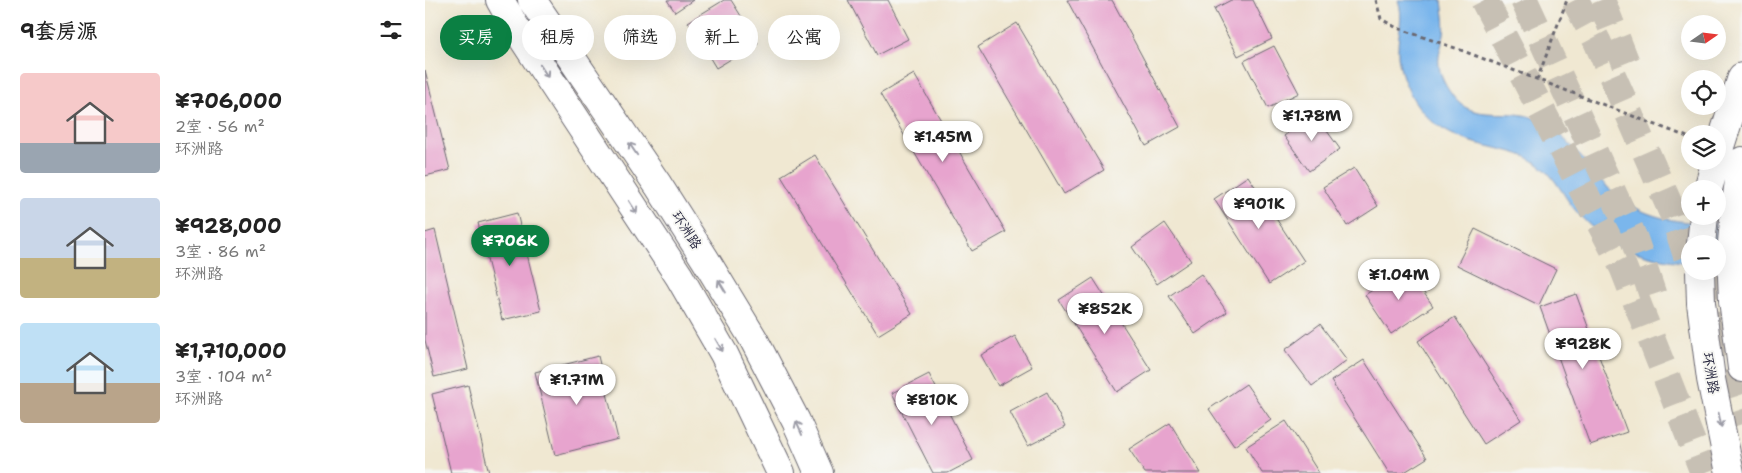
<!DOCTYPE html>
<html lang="zh">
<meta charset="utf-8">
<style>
body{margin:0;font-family:"Shantell Sans","LXGW WenKai TC",sans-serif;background:#f6f6f6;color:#222;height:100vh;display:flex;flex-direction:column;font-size:19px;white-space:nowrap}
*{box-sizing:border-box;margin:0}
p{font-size:16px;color:#767676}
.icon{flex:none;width:28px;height:28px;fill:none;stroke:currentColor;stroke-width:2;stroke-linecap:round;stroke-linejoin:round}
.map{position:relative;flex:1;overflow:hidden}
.side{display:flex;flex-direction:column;background:#fff;width:425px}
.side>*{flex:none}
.guide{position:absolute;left:15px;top:15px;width:475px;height:45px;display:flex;gap:10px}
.needle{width:32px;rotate:76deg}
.controls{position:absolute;left:1256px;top:15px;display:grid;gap:10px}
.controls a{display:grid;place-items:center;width:45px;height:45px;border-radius:50%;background:#fff;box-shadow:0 5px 20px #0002;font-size:25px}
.price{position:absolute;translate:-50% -42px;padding:0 11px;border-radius:18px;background:#fff;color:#222;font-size:16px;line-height:32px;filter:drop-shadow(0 1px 2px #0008)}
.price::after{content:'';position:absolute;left:50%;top:30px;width:15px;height:11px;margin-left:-8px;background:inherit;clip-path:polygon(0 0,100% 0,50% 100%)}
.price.on{background:#0b8043;color:#fff}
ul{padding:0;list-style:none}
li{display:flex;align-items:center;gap:15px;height:125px;padding:0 20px}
li span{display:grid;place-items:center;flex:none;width:140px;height:100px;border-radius:5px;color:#555}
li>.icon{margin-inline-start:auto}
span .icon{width:60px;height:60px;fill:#fffc;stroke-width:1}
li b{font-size:21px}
h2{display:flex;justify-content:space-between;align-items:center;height:60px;padding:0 20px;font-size:21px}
.pill{padding:0 18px;border-radius:22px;background:#fff;box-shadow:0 5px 20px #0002;font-size:18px;line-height:45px}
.pill.on{background:#0b8043;color:#fff}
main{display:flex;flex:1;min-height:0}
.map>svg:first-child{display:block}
.water{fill:#7ab6ec;stroke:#4e6c94}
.building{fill:#e7a4ce}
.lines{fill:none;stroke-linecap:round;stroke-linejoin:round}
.primary-tunnel{stroke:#c7c0b4;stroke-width:28;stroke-dasharray:28 14;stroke-linecap:butt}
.tertiary-casing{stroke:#6a6770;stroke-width:30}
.path{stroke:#6a6770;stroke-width:3;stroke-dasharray:4 4;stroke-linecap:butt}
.tertiary{stroke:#fff;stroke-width:28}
.tertiary-bridge-casing{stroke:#6a6770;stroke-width:30;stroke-linecap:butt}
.tertiary-bridge{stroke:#fff;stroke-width:28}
.oneway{stroke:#9c9ca7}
.labels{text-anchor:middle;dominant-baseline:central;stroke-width:4;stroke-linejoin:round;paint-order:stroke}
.street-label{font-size:14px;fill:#22223b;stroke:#f6f6f2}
</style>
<main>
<section class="side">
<h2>9套房源<svg class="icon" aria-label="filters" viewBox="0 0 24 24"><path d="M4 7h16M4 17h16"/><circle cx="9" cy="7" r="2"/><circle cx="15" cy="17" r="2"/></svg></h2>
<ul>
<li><span style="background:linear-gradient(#f6c9c9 70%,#9aa5b1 0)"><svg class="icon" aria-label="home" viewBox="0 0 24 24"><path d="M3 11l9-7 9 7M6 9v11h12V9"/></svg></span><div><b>¥706,000</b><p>2室 · 56 m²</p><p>环洲路</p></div></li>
<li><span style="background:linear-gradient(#c9d6e8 60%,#c2b280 0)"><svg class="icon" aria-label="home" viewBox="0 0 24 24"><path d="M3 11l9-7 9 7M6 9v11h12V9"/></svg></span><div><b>¥928,000</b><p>3室 · 86 m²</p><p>环洲路</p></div></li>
<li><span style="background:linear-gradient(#bfe0f5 60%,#b9a48a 0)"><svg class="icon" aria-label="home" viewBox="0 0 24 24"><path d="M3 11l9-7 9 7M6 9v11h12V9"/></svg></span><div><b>¥1,710,000</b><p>3室 · 104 m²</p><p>环洲路</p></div></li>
</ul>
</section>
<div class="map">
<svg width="1317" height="473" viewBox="0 0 1317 473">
<rect width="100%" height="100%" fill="#f6f6f2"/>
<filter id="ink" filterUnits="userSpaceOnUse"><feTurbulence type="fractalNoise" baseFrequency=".02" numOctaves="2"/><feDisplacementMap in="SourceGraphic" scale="10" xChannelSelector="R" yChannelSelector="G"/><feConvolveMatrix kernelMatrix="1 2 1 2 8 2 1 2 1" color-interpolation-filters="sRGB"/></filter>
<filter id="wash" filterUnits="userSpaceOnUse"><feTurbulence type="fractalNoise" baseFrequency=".0096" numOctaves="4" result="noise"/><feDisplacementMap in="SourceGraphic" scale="20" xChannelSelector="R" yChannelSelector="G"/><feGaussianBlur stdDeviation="1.12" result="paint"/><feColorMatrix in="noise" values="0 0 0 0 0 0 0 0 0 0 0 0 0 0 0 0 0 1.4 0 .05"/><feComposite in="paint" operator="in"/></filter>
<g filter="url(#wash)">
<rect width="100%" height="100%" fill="#f0e8d2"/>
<path class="water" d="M973,0H1017C1018,11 1021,23 1019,34C1018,41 1015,49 1014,56C1012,70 1019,84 1027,95C1048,125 1084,106 1111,119C1137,131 1154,155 1172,176C1214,225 1258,223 1317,224V268L1293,266L1292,244H1265V263C1214,257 1178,246 1146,205C1135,189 1127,173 1110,162C1097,153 1082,151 1067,147C1038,141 1011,131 993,106C982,91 972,67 973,49C973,32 979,17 973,0Z"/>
<g id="blocks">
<path class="building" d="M242,0H268L250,12Z
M299,0H306L333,43L291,68L263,22Z
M423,0H463L483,39L452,55Z
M642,0H687L755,127L721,146Z
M806,0H828L847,39L813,56L789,9Z
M592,23L679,170L639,194L553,47Z
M849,46L874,93L843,108L819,61Z
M0,70L25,170L0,176Z
M489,74L581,232L547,251L455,94Z
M889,113L915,149L884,171L859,136Z
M390,155L487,314L453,335L356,176Z
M929,168L953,206L922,226L898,187Z
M823,176L879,261L844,284L789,199Z
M92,213L116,311L77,320L53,223Z
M740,223L766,261L732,284L707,247Z
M1050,229L1131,269L1114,305L1032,265Z
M10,230L43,369L9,377L0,340V233Z
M981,267L1008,306L966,334L940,295Z
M776,274L802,312L770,334L744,296Z
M668,278L726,370L692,392L634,300Z
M1151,294L1202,432L1165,445L1115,307Z
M1030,317L1096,420L1059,444L993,341Z
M895,324L922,360L887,386L860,350Z
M590,336L607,367L573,386L556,355Z
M173,356L193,439L130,455L110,372Z
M939,360L1002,458L978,473H964L906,381Z
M504,374L548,460L523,473H508L467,393Z
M821,384L846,420L809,446L784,409Z
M43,385L64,473H26L7,394Z
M622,392L640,427L603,446L585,412Z
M861,421L894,473H837L821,447Z
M745,423L776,473H720L704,449Z"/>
</g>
</g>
<g filter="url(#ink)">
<use href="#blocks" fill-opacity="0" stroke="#6a6770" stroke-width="1"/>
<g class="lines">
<path class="primary-tunnel" d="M1059,0L1198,267L1279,473
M1099,0L1209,239L1229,299
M1150,0L1172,41L1249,216L1265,265
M1176,0L1201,63
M1283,271L1308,337
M1286,331L1317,424"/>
<g class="tertiary-casing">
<path id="tertiary" d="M75,0L89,25L254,276L299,354L356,473
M107,0L233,185L280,259L329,340L371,421L394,473
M1292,156L1317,77
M1283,189L1291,161
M1310,209L1317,161
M1276,244L1279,216
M1308,300L1317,368
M1276,303L1286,379L1305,473"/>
</g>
<path class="path" d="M951,0L956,19L972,28L1033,49L1265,138
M1112,80L1142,0"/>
<use href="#tertiary" class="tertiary"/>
<g class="tertiary-bridge-casing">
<path id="tertiary-bridge" d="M1275,271L1276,303
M1308,300L1306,254L1310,209"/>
</g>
<use href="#tertiary-bridge" class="tertiary-bridge"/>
</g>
<defs><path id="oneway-shaft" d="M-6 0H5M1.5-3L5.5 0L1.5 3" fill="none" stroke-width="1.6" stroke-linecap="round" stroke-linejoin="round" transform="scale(1.25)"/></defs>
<g class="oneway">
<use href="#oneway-shaft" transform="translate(119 71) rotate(57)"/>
<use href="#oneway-shaft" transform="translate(208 149) rotate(-124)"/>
<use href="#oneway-shaft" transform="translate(208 207) rotate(57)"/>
<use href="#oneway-shaft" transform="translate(297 286) rotate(-121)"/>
<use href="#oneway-shaft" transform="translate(294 345) rotate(60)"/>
<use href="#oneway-shaft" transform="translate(1295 420) rotate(79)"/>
<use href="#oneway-shaft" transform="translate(374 428) rotate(-114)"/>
</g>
</g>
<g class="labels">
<g class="street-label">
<text transform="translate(262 230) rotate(57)">环洲路</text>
<text transform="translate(1286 373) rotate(81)">环洲路</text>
</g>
</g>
</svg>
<div class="controls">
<a><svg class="needle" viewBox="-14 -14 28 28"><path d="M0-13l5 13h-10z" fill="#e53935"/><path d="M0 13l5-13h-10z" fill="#767676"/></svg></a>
<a><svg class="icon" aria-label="locate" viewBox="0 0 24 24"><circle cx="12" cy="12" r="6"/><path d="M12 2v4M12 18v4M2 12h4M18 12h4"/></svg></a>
<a><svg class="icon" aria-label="layers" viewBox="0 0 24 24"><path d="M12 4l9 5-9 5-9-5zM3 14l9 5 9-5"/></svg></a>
<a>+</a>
<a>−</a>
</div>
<b class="price" style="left:887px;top:142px">¥1.78M</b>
<b class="price" style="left:518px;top:163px">¥1.45M</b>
<b class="price" style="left:834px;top:230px">¥901K</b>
<b class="price on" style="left:85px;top:267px">¥706K</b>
<b class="price" style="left:974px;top:301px">¥1.04M</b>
<b class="price" style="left:680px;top:335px">¥852K</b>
<b class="price" style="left:1158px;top:370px">¥928K</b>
<b class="price" style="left:152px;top:406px">¥1.71M</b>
<b class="price" style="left:507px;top:426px">¥810K</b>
<div class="guide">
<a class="pill on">买房</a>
<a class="pill">租房</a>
<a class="pill">筛选</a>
<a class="pill">新上</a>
<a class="pill">公寓</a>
</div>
</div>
</main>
